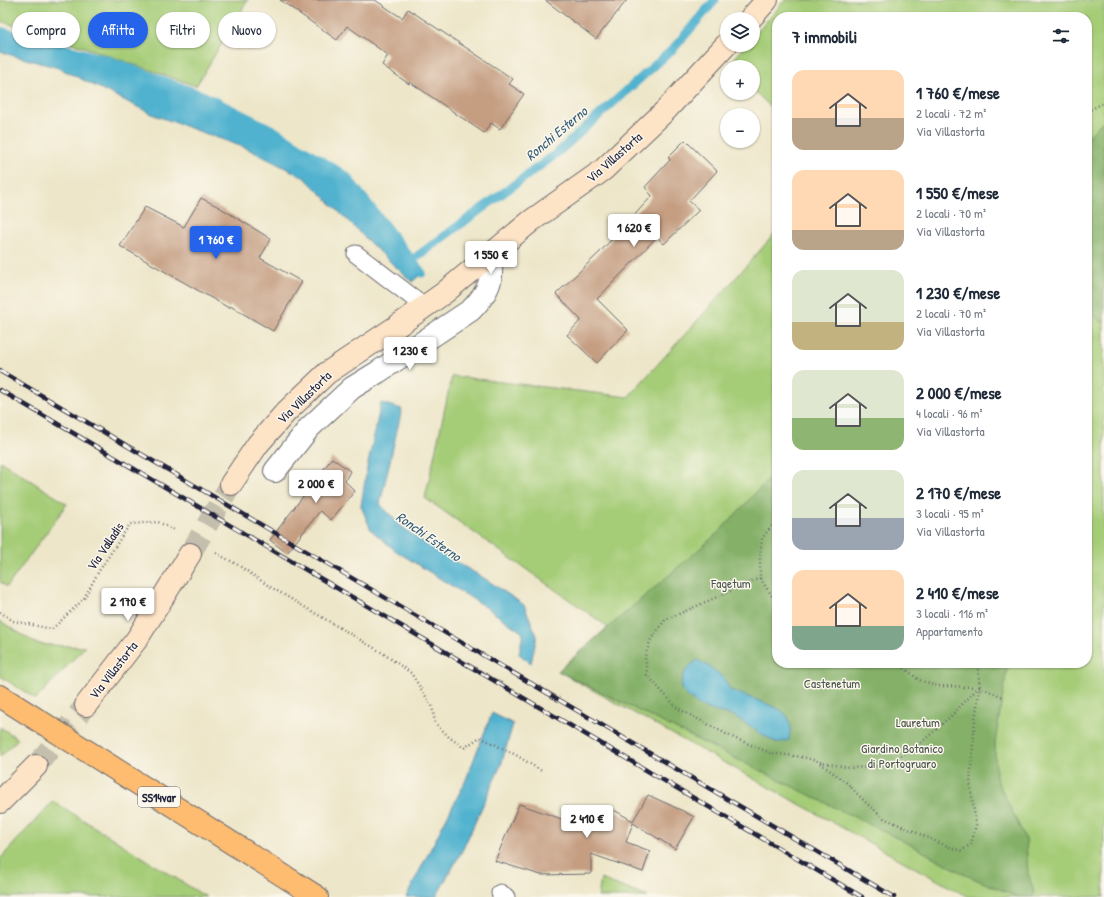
<!DOCTYPE html>
<html lang="it">
<meta charset="utf-8">
<style>
body{margin:0;font-family:"Patrick Hand",sans-serif;background:#f2f2f3;color:#1f2937;height:100vh;display:flex;flex-direction:column;font-size:15px;white-space:nowrap}
*{box-sizing:border-box;margin:0}
p{font-size:13px;color:#747a83}
.icon{flex:none;width:22px;height:22px;fill:none;stroke:currentColor;stroke-width:2;stroke-linecap:round;stroke-linejoin:round}
.map{position:relative;flex:1;overflow:hidden}
.sheet{position:absolute;left:772px;top:12px;width:320px;height:656px;display:flex;flex-direction:column;background:#fff;border-radius:16px;box-shadow:0 1px 3px #0004}
.sheet>*{flex:none}
.top-card{position:absolute;left:12px;top:12px;width:380px;height:36px;display:flex;gap:8px}
.tools{position:absolute;left:720px;top:12px;display:grid;gap:8px}
.tools a{display:grid;place-items:center;width:40px;height:40px;border-radius:50%;background:#fff;box-shadow:0 1px 3px #0004;font-size:20px}
.price{position:absolute;translate:-50% -34px;padding:0 9px;border-radius:4px;background:#fff;color:#222;font-size:13px;line-height:26px;filter:drop-shadow(0 1px 2px #0008)}
.price::after{content:'';position:absolute;left:50%;top:24px;width:12px;height:9px;margin-left:-6px;background:inherit;clip-path:polygon(0 0,100% 0,50% 100%)}
.price.current{background:#2563eb;color:#fff}
ul{padding:0;list-style:none}
li{display:flex;align-items:center;gap:12px;height:100px;padding:0 20px}
li span{display:grid;place-items:center;flex:none;width:112px;height:80px;border-radius:12px;color:#555}
li>.icon{margin-inline-start:auto}
span .icon{width:48px;height:48px;fill:#fffc;stroke-width:1}
li b{font-size:17px}
h2{display:flex;justify-content:space-between;align-items:center;height:48px;padding:0 20px;font-size:17px}
.tag{padding:0 14px;border-radius:18px;background:#fff;box-shadow:0 1px 3px #0004;font-size:14px;line-height:36px}
.tag.current{background:#2563eb;color:#fff}
.map>svg:first-child{display:block}
.green{fill:#a5cc77;stroke:#647759}
.forest{fill:#84b068;stroke:#536952}
.water{fill:#51b2cf;stroke:#3a6a85}
.lines{fill:none;stroke-linecap:round;stroke-linejoin:round}
.stream{stroke:#51b2cf;stroke-width:9}
.building{fill:#c59e82}
.secondary-tunnel{stroke:#c4bfad;stroke-width:22;stroke-dasharray:22 11;stroke-linecap:butt}
.lane-casing{stroke:#69676d;stroke-width:19}
.street-casing{stroke:#69676d;stroke-width:24}
.secondary-casing{stroke:#69676d;stroke-width:24}
.highway-casing{stroke:#69676d;stroke-width:24}
.path{stroke:#69676d;stroke-width:2.5;stroke-dasharray:1 3;stroke-linecap:butt}
.lane{stroke:#fff;stroke-width:17}
.street{stroke:#fff;stroke-width:22}
.secondary{stroke:#fee4c6;stroke-width:22}
.highway{stroke:#fdbc70;stroke-width:22}
.rail-casing{stroke:#22223b;stroke-width:4.5}
.rail{stroke:#fbf7ec;stroke-width:3;stroke-dasharray:9;stroke-linecap:butt}
.labels{text-anchor:middle;dominant-baseline:central;stroke-width:3;stroke-linejoin:round;paint-order:stroke}
.shield{fill:#fbf7ec;stroke:#636270;stroke-width:1}
.shield-label{font-size:12px;font-weight:bold;fill:#22223b}
.street-label{font-size:13px;fill:#22223b;stroke:#fbf7ec}
.park-label{font-size:13px;fill:#49554d;stroke:#fbf7ec}
.water-label{font-size:14px;font-style:italic;fill:#355c76;stroke:#fbf7ec}
</style>
<div class="map">
<svg width="1104" height="897" viewBox="0 0 1104 897">
<rect width="100%" height="100%" fill="#fbf7ec"/>
<filter id="ink" filterUnits="userSpaceOnUse"><feTurbulence type="fractalNoise" baseFrequency=".025" numOctaves="2"/><feDisplacementMap in="SourceGraphic" scale="8" xChannelSelector="R" yChannelSelector="G"/><feConvolveMatrix kernelMatrix="1 2 1 2 8 2 1 2 1" color-interpolation-filters="sRGB"/></filter>
<filter id="wash" filterUnits="userSpaceOnUse"><feTurbulence type="fractalNoise" baseFrequency=".012" numOctaves="4" result="noise"/><feDisplacementMap in="SourceGraphic" scale="16" xChannelSelector="R" yChannelSelector="G"/><feGaussianBlur stdDeviation="0.9" result="paint"/><feColorMatrix in="noise" values="0 0 0 0 0 0 0 0 0 0 0 0 0 0 0 0 0 1.4 0 .05"/><feComposite in="paint" operator="in"/></filter>
<g filter="url(#wash)">
<rect width="100%" height="100%" fill="#ede6c9"/>
<path class="green" d="M0,0H248L196,86L81,46L0,21Z
M785,0H1104V897H968L558,671L608,627L425,498L452,376L628,397L717,299L777,231V663H1087V17H777V113L753,90V67L728,66L746,45H753V37Z
M0,461L67,504L7,587L0,582Z
M0,621L37,644L85,647L36,699L0,676Z
M0,727L18,739L0,757Z
M53,801L206,897H0V859Z
M601,879L648,897H598Z"/>
<path class="forest" d="M1104,120V323L1087,312V138Z
M777,470V663H1008L995,743L996,778L1026,840L1028,873L1034,892L1033,897H1018L968,876L911,845L558,671L719,532Z"/>
<path class="water" d="M0,31L108,60L204,96L273,130L346,176L422,273L412,282L369,242L305,178L246,148L154,115L59,68L0,52Z
M381,403L402,409L380,504L401,526L430,547L484,578L524,605L537,636L531,663L519,654L523,633L487,608L396,551L371,530L361,506L367,468Z
M697,660L710,667L724,678L730,690L765,703L781,710L788,717L791,727L789,740L777,743L760,733L734,716L714,711L700,706L688,697L681,689C682,673 685,670 697,660Z
M492,713L513,724L501,765L463,849L436,897H406L465,782Z"/>
<g class="lines">
<path class="stream" d="M0,31L108,60L204,96L273,130L346,176L422,273
M412,260L556,154L673,49L715,0"/>
</g>
<g id="blocks">
<path class="building" d="M280,0H375L402,18L408,9L513,79L509,84L524,94L500,129L491,123L484,133L410,82L409,84L382,65L388,55L347,26L337,40Z
M545,0H627L596,39Z
M685,140L717,171L689,201L699,210L664,244L657,237L597,299L628,330L597,363L567,335L581,320L556,294L600,252L652,196L645,187L670,160L668,157Z
M201,198L219,207L271,239L260,258L302,282L273,331L230,306L229,308L120,246L145,207L184,227Z
M332,458L350,471L345,481L355,491L331,520L320,511L287,553L270,540Z
M648,795L683,811L694,817L675,849L633,823L626,842L650,851L643,872L591,854V874L541,875L495,861L519,804L593,830L607,806L633,821Z"/>
</g>
</g>
<g filter="url(#ink)">
<use href="#blocks" fill-opacity="0" stroke="#69676d" stroke-width="1"/>
<g class="lines">
<path class="secondary-tunnel" d="M190,554L231,484
M36,766L86,705"/>
<g class="lane-casing">
<path id="lane" d="M356,254L424,306
M500,893L506,897"/>
</g>
<g class="street-casing">
<path id="street" d="M275,471L309,428L352,388L378,372L471,310C482,299 493,285 491,268C491,264 489,260 488,256"/>
</g>
<g class="secondary-casing">
<path id="secondary" d="M750,19L767,0
M231,484L258,444L286,412L327,373L396,327L444,293L531,221L603,170L665,111L727,44
M86,705L137,639L190,554
M0,802L36,766"/>
</g>
<g class="highway-casing">
<path id="highway" d="M0,696L317,897"/>
</g>
<path class="path" d="M1087,111L1104,103
M777,520L762,538L760,556V578L772,596L777,602
M216,553L238,565L269,586L381,652L411,673L432,706L435,723L449,737L464,748L480,737L516,755L543,772
M760,578L665,620L651,639L645,656L647,675L677,708L732,737L770,753L803,757L817,761L847,783L866,803L884,818L937,842L961,851L971,844L976,825L970,783L975,719L980,687L977,663
M0,612L13,621L52,629L83,600L99,571L130,524L158,522L176,531
M898,663L919,680L937,686L980,687L1003,697
M820,762L850,768L874,767L895,760L921,743L952,715L979,687"/>
<use href="#lane" class="lane"/>
<use href="#street" class="street"/>
<use href="#secondary" class="secondary"/>
<use href="#highway" class="highway"/>
<g class="rail-casing">
<path id="rail" d="M0,371L894,897
M0,390L862,897"/>
</g>
<use href="#rail" class="rail"/>
</g>
</g>
<g class="labels">
<rect class="shield" x="138" y="787" width="42" height="20" rx="3"/>
<g class="shield-label">
<text x="159" y="797">SS14var</text>
</g>
<g class="street-label">
<text transform="translate(614 157) rotate(-41)">Via Villastorta</text>
<text transform="translate(304 397) rotate(-44)">Via Villastorta</text>
<text transform="translate(105 546) rotate(-56)">Via Valladis</text>
<text transform="translate(113 670) rotate(-52)">Via Villastorta</text>
</g>
<g class="park-label">
<text x="731" y="583">Fagetum</text>
<text x="832" y="683">Castenetum</text>
<text x="918" y="722">Lauretum</text>
<text x="902" y="748">Giardino Botanico<tspan x="902" dy="15">di Portogruaro</tspan></text>
</g>
<g class="water-label">
<text transform="translate(556 133) rotate(-40)">Ronchi Esterno</text>
<text transform="translate(429 536) rotate(35)">Ronchi Esterno</text>
</g>
</g>
</svg>
<div class="tools">
<a><svg class="icon" aria-label="layers" viewBox="0 0 24 24"><path d="M12 4l9 5-9 5-9-5zM3 14l9 5 9-5"/></svg></a>
<a>+</a>
<a>−</a>
</div>
<b class="price" style="left:634px;top:248px">1 620 €</b>
<b class="price current" style="left:216px;top:260px">1 760 €</b>
<b class="price" style="left:491px;top:275px">1 550 €</b>
<b class="price" style="left:410px;top:371px">1 230 €</b>
<b class="price" style="left:316px;top:504px">2 000 €</b>
<b class="price" style="left:128px;top:622px">2 170 €</b>
<b class="price" style="left:587px;top:839px">2 410 €</b>
<div class="top-card">
<a class="tag">Compra</a>
<a class="tag current">Affitta</a>
<a class="tag">Filtri</a>
<a class="tag">Nuovo</a>
</div>
<section class="sheet">
<h2>7 immobili<svg class="icon" aria-label="filters" viewBox="0 0 24 24"><path d="M4 7h16M4 17h16"/><circle cx="9" cy="7" r="2"/><circle cx="15" cy="17" r="2"/></svg></h2>
<ul>
<li><span style="background:linear-gradient(#ffd9b3 60%,#b9a48a 0)"><svg class="icon" aria-label="home" viewBox="0 0 24 24"><path d="M3 11l9-7 9 7M6 9v11h12V9"/></svg></span><div><b>1 760 €/mese</b><p>2 locali · 72 m²</p><p>Via Villastorta</p></div></li>
<li><span style="background:linear-gradient(#ffd9b3 75%,#b9a48a 0)"><svg class="icon" aria-label="home" viewBox="0 0 24 24"><path d="M3 11l9-7 9 7M6 9v11h12V9"/></svg></span><div><b>1 550 €/mese</b><p>2 locali · 70 m²</p><p>Via Villastorta</p></div></li>
<li><span style="background:linear-gradient(#dfe7d0 65%,#c2b280 0)"><svg class="icon" aria-label="home" viewBox="0 0 24 24"><path d="M3 11l9-7 9 7M6 9v11h12V9"/></svg></span><div><b>1 230 €/mese</b><p>2 locali · 70 m²</p><p>Via Villastorta</p></div></li>
<li><span style="background:linear-gradient(#dfe7d0 60%,#8fb573 0)"><svg class="icon" aria-label="home" viewBox="0 0 24 24"><path d="M3 11l9-7 9 7M6 9v11h12V9"/></svg></span><div><b>2 000 €/mese</b><p>4 locali · 96 m²</p><p>Via Villastorta</p></div></li>
<li><span style="background:linear-gradient(#dfe7d0 60%,#9aa5b1 0)"><svg class="icon" aria-label="home" viewBox="0 0 24 24"><path d="M3 11l9-7 9 7M6 9v11h12V9"/></svg></span><div><b>2 170 €/mese</b><p>3 locali · 95 m²</p><p>Via Villastorta</p></div></li>
<li><span style="background:linear-gradient(#ffd9b3 70%,#7fa58c 0)"><svg class="icon" aria-label="home" viewBox="0 0 24 24"><path d="M3 11l9-7 9 7M6 9v11h12V9"/></svg></span><div><b>2 410 €/mese</b><p>3 locali · 116 m²</p><p>Appartamento</p></div></li>
</ul>
</section>
</div>
